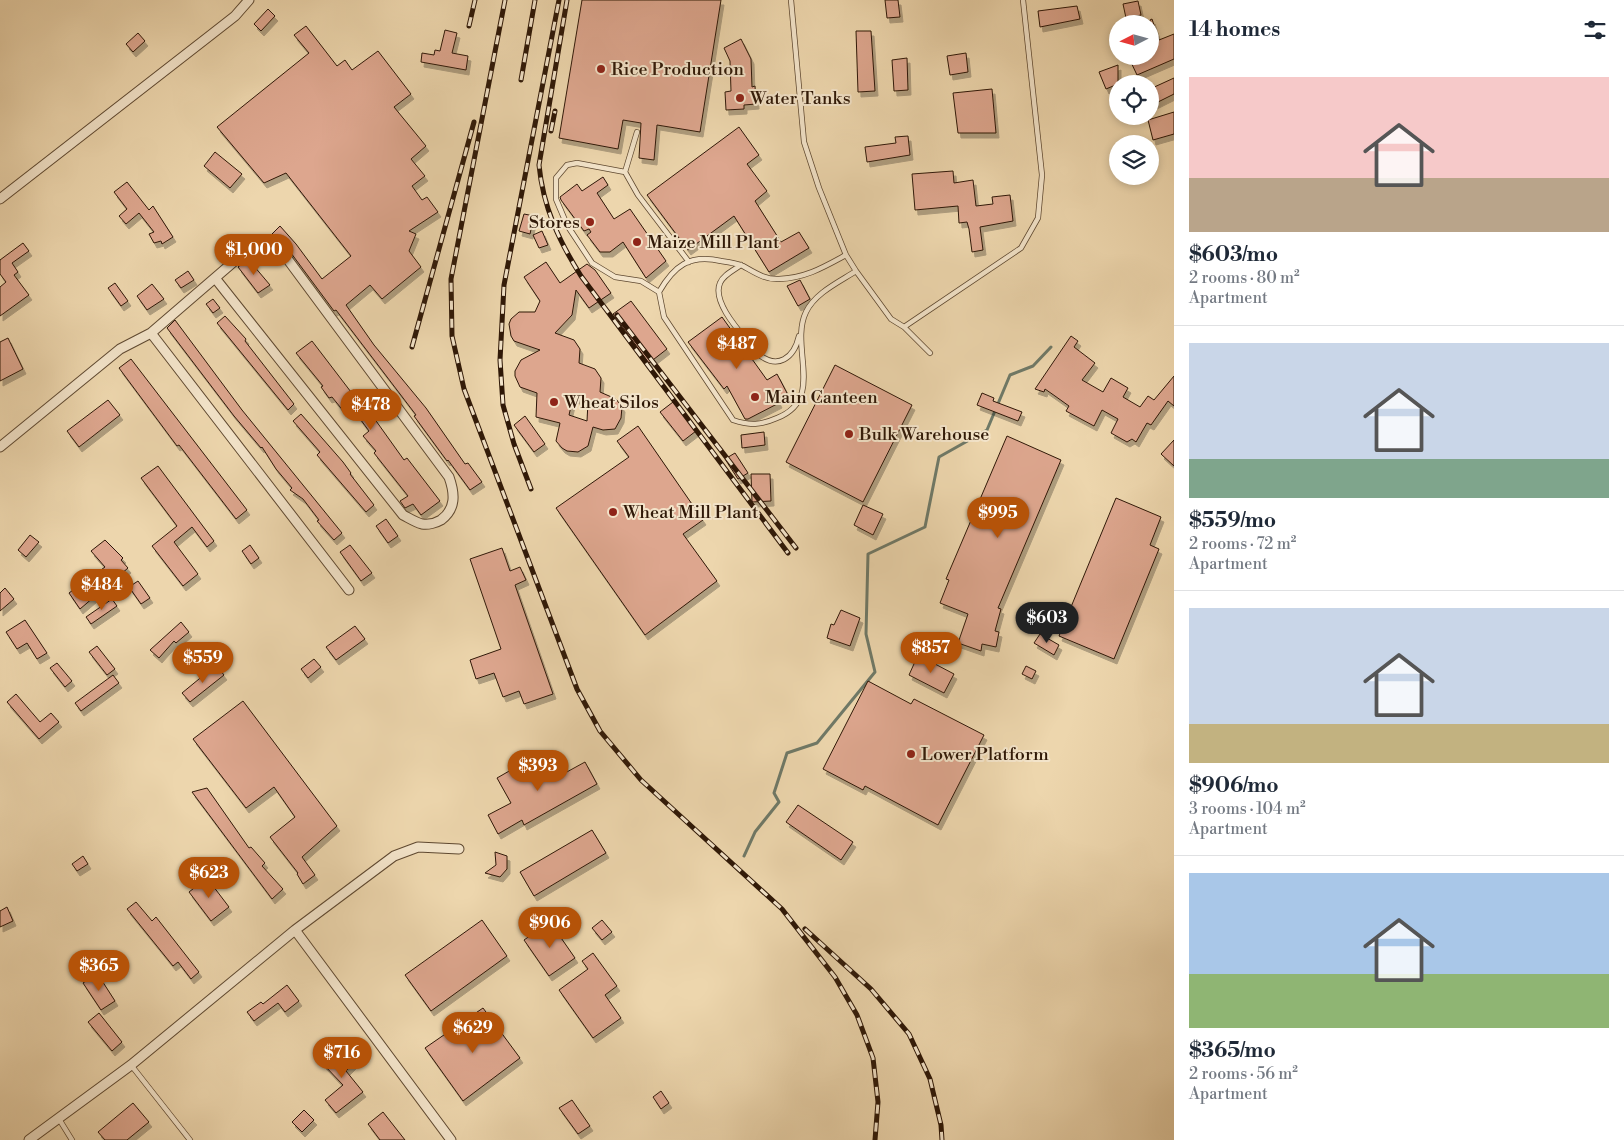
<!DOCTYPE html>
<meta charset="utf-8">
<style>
body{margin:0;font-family:"Libre Bodoni",serif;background:#f6f6f7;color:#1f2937;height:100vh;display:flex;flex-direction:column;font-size:19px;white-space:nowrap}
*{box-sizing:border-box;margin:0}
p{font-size:16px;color:#747a83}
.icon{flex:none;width:28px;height:28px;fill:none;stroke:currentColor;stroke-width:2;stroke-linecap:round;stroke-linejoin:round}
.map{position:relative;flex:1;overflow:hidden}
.side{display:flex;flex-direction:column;background:#fff;width:450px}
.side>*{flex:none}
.needle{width:32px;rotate:264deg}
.controls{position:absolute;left:1109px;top:15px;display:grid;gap:10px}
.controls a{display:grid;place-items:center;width:50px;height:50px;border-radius:50%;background:#fff;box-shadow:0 2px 8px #0003;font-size:25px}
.price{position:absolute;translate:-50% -42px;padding:0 11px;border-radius:18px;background:#b45309;color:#fff;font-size:16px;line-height:32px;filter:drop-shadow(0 1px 2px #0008)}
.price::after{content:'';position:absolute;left:50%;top:30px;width:15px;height:11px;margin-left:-8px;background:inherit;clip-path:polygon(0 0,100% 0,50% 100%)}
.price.on{background:#222;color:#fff}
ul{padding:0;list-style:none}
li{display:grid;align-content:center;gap:10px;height:265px;padding:0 15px}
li+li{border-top:1px solid #e0e1e3}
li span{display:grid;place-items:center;height:155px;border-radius:0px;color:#555}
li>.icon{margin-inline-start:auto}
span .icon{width:90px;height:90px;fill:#fffc;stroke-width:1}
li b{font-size:21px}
h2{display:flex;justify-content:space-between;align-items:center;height:60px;padding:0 15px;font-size:21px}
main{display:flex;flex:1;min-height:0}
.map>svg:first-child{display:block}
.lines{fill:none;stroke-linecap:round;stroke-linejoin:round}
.stream{stroke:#6f7967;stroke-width:3}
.building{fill:#dda68e;stroke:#2f1807;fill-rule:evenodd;filter:url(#shadow)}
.lane-casing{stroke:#5e4830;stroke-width:6}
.street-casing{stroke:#5e4830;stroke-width:11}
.lane{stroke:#f3e4ca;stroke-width:4.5}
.street{stroke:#f3e4ca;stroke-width:9}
.rail-casing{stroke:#2f1807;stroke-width:5}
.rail{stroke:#f3e4ca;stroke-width:3;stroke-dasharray:9;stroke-linecap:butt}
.poi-dot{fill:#8f2418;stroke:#f3e4ca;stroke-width:2}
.labels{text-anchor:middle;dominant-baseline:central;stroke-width:4;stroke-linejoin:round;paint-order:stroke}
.poi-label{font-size:18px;fill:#2f1807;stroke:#f3e4ca;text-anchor:start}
</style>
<main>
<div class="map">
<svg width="1174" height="1140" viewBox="0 0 1174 1140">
<defs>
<filter id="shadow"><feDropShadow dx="3" dy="5" stdDeviation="0" flood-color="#0004"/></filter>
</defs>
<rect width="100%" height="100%" fill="#edd6ad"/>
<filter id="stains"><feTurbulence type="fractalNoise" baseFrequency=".004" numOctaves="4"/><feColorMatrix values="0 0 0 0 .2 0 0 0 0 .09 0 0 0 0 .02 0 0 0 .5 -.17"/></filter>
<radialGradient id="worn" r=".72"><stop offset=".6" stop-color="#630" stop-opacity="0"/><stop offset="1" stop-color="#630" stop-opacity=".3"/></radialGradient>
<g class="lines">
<path class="stream" d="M744,856L755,832L779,802L774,793L787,753L817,743L875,672L866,634L868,554L925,527L939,457L987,430L1010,375L1033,366L1051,347"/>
</g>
<path class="building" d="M582,0H721L700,132L657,125L654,160L639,158L641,123L623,120L618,149L559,138Z
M885,0H898L900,17L887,18Z
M1138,1L1141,15L1126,18L1123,4Z
M1077,6L1080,19L1040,27L1038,11Z
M268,9L275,16L261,31L254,24Z
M1152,19L1159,40L1174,34V59L1137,75L1128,56H1150V20Z
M306,26L337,66L345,60L352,70L378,51L411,94L394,107L426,146L411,159L425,176L412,186L422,200L427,197L438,212L409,231L416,234L409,251L421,267L382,299L370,285L346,305L374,345L426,408L465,464L468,463L482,482L470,490L448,460L447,461L414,416L416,415L336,310L334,311L288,249L272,234L280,226L296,244L322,279L351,256L286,173L264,183L217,127L309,53L294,35Z
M445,30L457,33L452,53L468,56L466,70L421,62L422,53L434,55L435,50L440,51Z
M856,31H871L875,91L858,92Z
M138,33L145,41L133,52L126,44Z
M741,39L751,59L752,87L755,86L756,104L744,105V109L726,110L725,92L731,91L730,61L724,48Z
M966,53L968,72L950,75L947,56Z
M907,58L908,90L894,91L892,60Z
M1118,65V84L1106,89L1099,72Z
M1174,78V94L1150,106V89Z
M992,89L996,133H958L953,93Z
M1174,112V134L1153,140L1148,120Z
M739,127L759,155L747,164L767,191L755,201L781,242L799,232L809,248L769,272L734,216L688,250L647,195Z
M908,136L910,155L867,162L865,147L896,143L895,137Z
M215,152L242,174L230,188L204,166Z
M953,171L954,183L973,180L976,206L993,204L992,197L1010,195L1013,221L980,227L983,250L972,252L969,229L967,222L959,223L958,206L915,210L912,174Z
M603,177L608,185L597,193L614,219L630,209L666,261L646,278L623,242L610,252H600L587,235L591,232L589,229L584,231L561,200L560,197L577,184L582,191Z
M127,182L149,210L153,206L173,237L162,244L161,241L154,243L149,234L154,232L139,213L126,224L119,216L127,209L114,192Z
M524,214L534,216L530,234L519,231Z
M542,231L548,245L539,248L533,235Z
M23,243L29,251L12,263L18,272L14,275L29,295L0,316V287L6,282L0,274V260Z
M248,259L270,285L258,293L238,267Z
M546,262L560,283L587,264L595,270L611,293L589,308L576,290L572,315L555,333L574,340L580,349L579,363L595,369L601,378L600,392L616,399L622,407L621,418L615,429L603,430L593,427L588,446L578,452L567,451L562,448L556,441L560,423L536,417L537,393L520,387L515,376V371L521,360L540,350L514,341L511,336L509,324L511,319L519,312H535L540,301L524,277ZM573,398L588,402L587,421L569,415Z
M188,271L194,280L181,288L175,280Z
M800,280L810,299L798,306L787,286Z
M115,283L128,301L121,306L108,288Z
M152,284L164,299L147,310L137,296Z
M213,299L220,308L213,313L206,304Z
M631,301L667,349L649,363L613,314Z
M225,316L246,339L245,341L294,404L288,410L217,323Z
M722,317L767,380L777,374L787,393L777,399L779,403L748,419H745L727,386L724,389L688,342Z
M175,320L242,410L342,533L334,540L317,521L319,520L303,499L290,490L292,488L276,469L262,447L261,448L234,416L167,328Z
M1071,336L1078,341L1074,347L1095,363L1082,380L1103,392L1111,378L1128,388L1123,397L1140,407L1148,396L1154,400L1174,376V406L1168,401L1151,425L1147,423L1136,442L1132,439L1127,442L1111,433L1118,419L1102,410L1094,426L1066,411L1069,406L1055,396L1045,389L1044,392L1035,389Z
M8,338L23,369L0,381V342Z
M312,341L351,392L354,390L404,460L407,458L440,501L421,515L413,504L405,508L400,501L408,496L374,453L376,451L363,436L369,431L352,408L345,413L332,397L329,398L321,387L323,386L296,353Z
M131,359L247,510L236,519L179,445L177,446L119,368Z
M835,365L912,405L863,502L786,462Z
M982,393L994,398L993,401L1022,412L1018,421L977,405Z
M108,400L120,415L79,447L67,431Z
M673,402L696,431L683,441L660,412Z
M301,414L343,462L351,473L350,474L374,505L366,512L317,455L320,452L293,421Z
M525,416L545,444L534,452L514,425Z
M638,426L703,520L683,534L717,581L645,635L556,508L629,457L617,441Z
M764,432L765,445L742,448L741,435Z
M1007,436L1061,460L998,608L1001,609L995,631L999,632L996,647L982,644L981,651L958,643L968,614L940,603L949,580L946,579Z
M1174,440V466L1161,454Z
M735,453L748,473L738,479L725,459Z
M158,466L214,541L207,547L192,527L174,542L198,574L183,586L152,546L177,526L141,478Z
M751,474H770L771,501L752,502Z
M1116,498L1161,517L1150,545L1159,549L1114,659L1059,636Z
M863,505L883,514L873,535L854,525Z
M386,519L398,536L388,543L376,526Z
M30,535L39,542L26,557L18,550Z
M105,540L123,558L121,560L128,568L80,609L69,593L105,567L91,551Z
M250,545L259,558L251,564L242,551Z
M350,545L372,573L361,581L340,552Z
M502,548L510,571L520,567L526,580L515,585L553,694L524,704L519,691L503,697L494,673L476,679L470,660L501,649L470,559Z
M138,581L150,598L141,604L129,587Z
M5,588L14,599L0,611V593Z
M112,599L117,606L91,624L86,617Z
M841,610L860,618L850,646L827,638L831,624L834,625Z
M25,620L47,653L37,659L27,643L17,649L6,632Z
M181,622L189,632L176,643L174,641L159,658L150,650Z
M355,626L365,639L336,660L326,647Z
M1040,634L1059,645L1054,655L1034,643Z
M97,646L115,669L107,675L89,652Z
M918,655L954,674L944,693L909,675Z
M314,659L321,667L308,678L301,669Z
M57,663L72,681L65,687L50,668Z
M216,665L224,675L190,702L182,693Z
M1026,666L1036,671L1032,679L1022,674Z
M113,675L119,683L81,711L75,703Z
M868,681L911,704L914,699L984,735L938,825L865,786L863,790L823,769Z
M16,694L40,722L51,713L59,722L39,739L7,702Z
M243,701L337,826L302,857L315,875L303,884L297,874L298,873L270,837L295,817L274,787L246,808L193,739Z
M539,754L554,779L585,762L597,784L524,825L522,820L498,834L488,815L511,803L497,778Z
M207,788L249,848L251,847L265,863L262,866L283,889L272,899L192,792Z
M798,805L853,842L841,860L786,822Z
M592,830L606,853L534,896L520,872Z
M495,852L507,856V869L500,877L485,873L496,865Z
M83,856L88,864L77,871L72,864Z
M207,878L229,907L211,921L189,892Z
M136,902L152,921L156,917L199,972L191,979L178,962L173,966L127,909Z
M7,907L13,921L0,927V911Z
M482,920L507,956L431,1011L405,975Z
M602,920L612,932L602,940L592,928Z
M550,922L575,958L549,976L524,940Z
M593,953L617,986L605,995L621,1018L593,1038L559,990L588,969L582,961Z
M97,973L115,1001L101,1010L83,983Z
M287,985L299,1001L285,1012L278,1003L254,1021L247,1012L261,1002L263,1004Z
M483,1008L520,1058L463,1101L425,1048Z
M99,1013L122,1042L112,1051L88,1022Z
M343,1044L358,1059L346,1071L363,1092L336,1113L325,1100L343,1085L323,1064Z
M661,1091L669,1103L661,1109L653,1097Z
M572,1100L590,1126L578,1134L559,1108Z
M133,1103L149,1122L127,1140H105L98,1132Z
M304,1110L314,1120L302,1132L292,1122Z
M383,1112L405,1140H380L368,1124Z"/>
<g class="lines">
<g class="lane-casing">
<path id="lane" d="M791,0L804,142L819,188L846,255L856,271L891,319L904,327L930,353
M637,132L625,172L638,195L689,262
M625,172L577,163L567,165L556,178V199L567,225L592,263L615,277L641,281L659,292
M846,255C824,267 806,278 779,279C765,280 754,272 743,266C736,263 728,262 721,261C689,254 674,266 659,292L664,317L733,420C750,426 761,425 777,418C826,399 789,347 806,312C815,293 839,282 856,271
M741,265C734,270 723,275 720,283C711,304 745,337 758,354C778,370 794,358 799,336
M904,327L1021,248L1038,218L1042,175L1023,0
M131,1065L190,1140
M59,1119L72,1140"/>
</g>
<g class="street-casing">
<path id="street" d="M0,199L212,34L235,16L249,0
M151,333L349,590
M0,447L120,349L151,333L252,246L268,244L283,253L449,477C455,494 456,509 441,520C436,523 428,525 422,524C415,522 409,518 403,515L215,278
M295,930L451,1140
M29,1140L131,1065L295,930L394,856L418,847L459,849"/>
</g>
<use href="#lane" class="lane"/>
<use href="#street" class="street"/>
<g class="rail-casing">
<path id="rail" d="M505,0L451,279L452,336L464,389L577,689L600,731L641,780L782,909L835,977L857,1015L873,1058L878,1102L875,1140
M567,0L539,165C543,207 559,241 581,276L788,553
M469,26L475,0
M521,80L535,0
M551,131L555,111
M617,315L796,548
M412,347L474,122
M531,489L514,444L503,405L500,360L504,285L559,0
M805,929L871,989L909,1034L930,1079L941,1125L942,1140"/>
</g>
<use href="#rail" class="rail"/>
</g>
<g class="poi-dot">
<circle cx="601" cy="69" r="5"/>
<circle cx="740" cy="98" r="5"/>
<circle cx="590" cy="222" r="5"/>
<circle cx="637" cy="242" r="5"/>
<circle cx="755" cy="397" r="5"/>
<circle cx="554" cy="402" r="5"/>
<circle cx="849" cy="434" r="5"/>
<circle cx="613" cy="512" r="5"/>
<circle cx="911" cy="754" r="5"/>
</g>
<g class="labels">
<g class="poi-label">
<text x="611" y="69">Rice Production</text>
<text x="750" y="98">Water Tanks</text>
<text x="580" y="222" text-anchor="end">Stores</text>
<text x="647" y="242">Maize Mill Plant</text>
<text x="765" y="397">Main Canteen</text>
<text x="564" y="402">Wheat Silos</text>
<text x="859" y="434">Bulk Warehouse</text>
<text x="623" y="512">Wheat Mill Plant</text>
<text x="921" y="754">Lower Platform</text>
</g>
</g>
<rect width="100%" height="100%" filter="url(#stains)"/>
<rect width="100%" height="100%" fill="url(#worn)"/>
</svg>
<div class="controls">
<a><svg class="needle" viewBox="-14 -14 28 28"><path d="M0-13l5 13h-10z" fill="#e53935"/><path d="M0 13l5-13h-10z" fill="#747a83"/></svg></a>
<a><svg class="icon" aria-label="locate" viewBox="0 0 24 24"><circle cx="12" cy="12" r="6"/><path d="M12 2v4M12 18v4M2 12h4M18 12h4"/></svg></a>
<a><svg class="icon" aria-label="layers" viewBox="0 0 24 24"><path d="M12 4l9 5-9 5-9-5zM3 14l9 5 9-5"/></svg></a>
</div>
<b class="price" style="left:254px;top:276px">$1,000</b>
<b class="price" style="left:737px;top:370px">$487</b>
<b class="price" style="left:371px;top:431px">$478</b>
<b class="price" style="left:998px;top:539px">$995</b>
<b class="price" style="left:102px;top:611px">$484</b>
<b class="price on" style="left:1047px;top:644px">$603</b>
<b class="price" style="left:931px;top:674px">$857</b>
<b class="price" style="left:203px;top:684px">$559</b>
<b class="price" style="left:538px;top:792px">$393</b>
<b class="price" style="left:209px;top:899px">$623</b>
<b class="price" style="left:550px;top:949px">$906</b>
<b class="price" style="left:99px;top:992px">$365</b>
<b class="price" style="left:473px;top:1054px">$629</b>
<b class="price" style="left:342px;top:1079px">$716</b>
</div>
<section class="side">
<h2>14 homes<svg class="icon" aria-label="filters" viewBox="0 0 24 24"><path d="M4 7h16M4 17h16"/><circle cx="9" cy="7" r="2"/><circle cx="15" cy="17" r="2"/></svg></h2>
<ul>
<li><span style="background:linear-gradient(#f6c9c9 65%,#b9a48a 0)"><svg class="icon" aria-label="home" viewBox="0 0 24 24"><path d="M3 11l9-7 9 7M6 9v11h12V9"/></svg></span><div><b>$603/mo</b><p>2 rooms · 80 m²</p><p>Apartment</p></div></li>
<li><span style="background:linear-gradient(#c9d6e8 75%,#7fa58c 0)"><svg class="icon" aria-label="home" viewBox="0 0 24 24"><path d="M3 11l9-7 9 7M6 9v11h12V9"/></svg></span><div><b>$559/mo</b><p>2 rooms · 72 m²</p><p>Apartment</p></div></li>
<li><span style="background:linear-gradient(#c9d6e8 75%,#c2b280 0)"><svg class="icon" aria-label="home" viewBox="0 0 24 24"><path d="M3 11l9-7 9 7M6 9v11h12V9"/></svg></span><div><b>$906/mo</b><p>3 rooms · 104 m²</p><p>Apartment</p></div></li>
<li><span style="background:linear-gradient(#a9c7e8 65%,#8fb573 0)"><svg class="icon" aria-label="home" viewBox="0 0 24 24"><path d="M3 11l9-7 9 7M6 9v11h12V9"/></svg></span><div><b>$365/mo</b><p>2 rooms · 56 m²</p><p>Apartment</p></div></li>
</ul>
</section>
</main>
